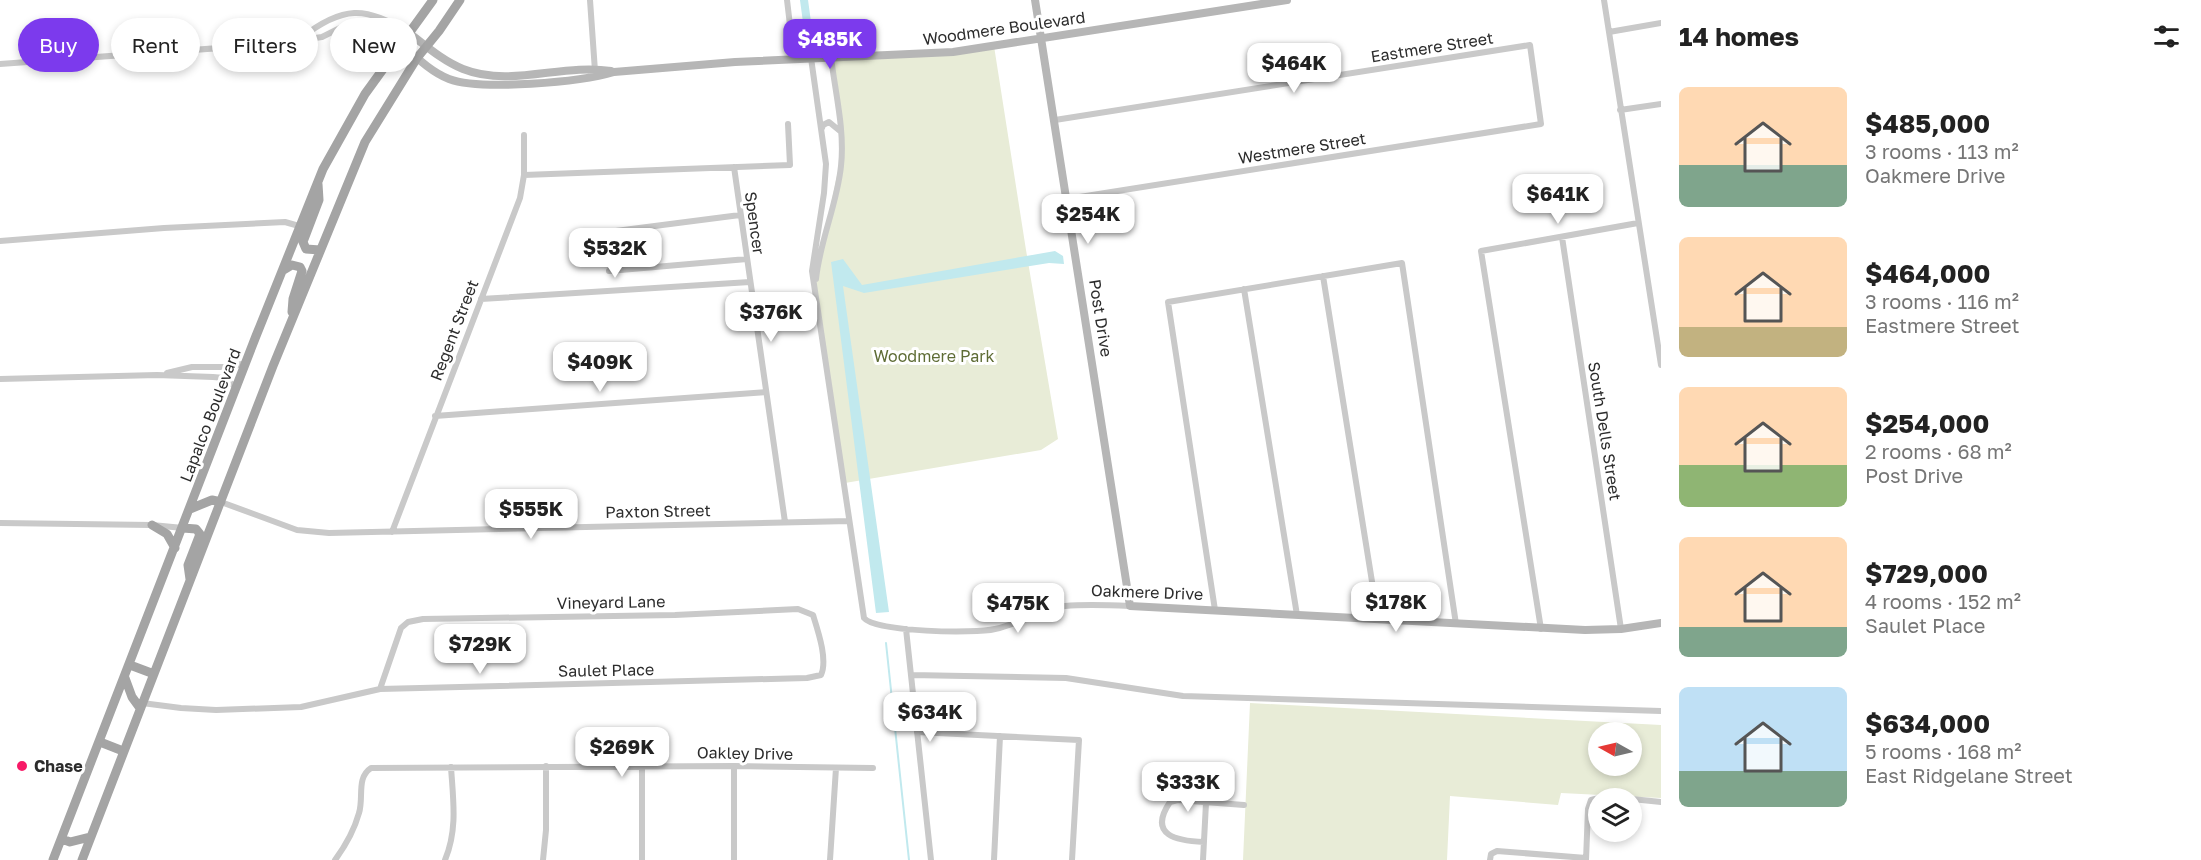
<!DOCTYPE html>
<meta charset="utf-8">
<style>
body{margin:0;font-family:"Golos Text",sans-serif;background:#f2f2f2;color:#222;height:100vh;display:flex;flex-direction:column;font-size:22px;white-space:nowrap}
*{box-sizing:border-box;margin:0}
p{font-size:20px;color:#767676}
.icon{flex:none;width:33px;height:33px;fill:none;stroke:currentColor;stroke-width:2;stroke-linecap:round;stroke-linejoin:round}
.map{position:relative;flex:1;overflow:hidden}
.sheet{display:flex;flex-direction:column;background:#fff;width:540px}
.sheet>*{flex:none}
.guide{position:absolute;left:18px;top:18px;width:570px;height:54px;display:flex;gap:12px}
.needle{width:39px;rotate:278deg}
.controls{position:absolute;left:1588px;top:722px;display:grid;gap:12px}
.controls a{display:grid;place-items:center;width:54px;height:54px;border-radius:50%;background:#fff;box-shadow:0 3px 9px #0003;font-size:30px}
.price{position:absolute;translate:-50% -51px;padding:0 14px;border-radius:12px;background:#fff;color:#222;font-size:20px;line-height:39px;filter:drop-shadow(0 2px 3px #0008)}
.price::after{content:'';position:absolute;left:50%;top:36px;width:18px;height:14px;margin-left:-9px;background:inherit;clip-path:polygon(0 0,100% 0,50% 100%)}
.price.selected{background:#7c3aed;color:#fff}
ul{padding:0;list-style:none}
li{display:flex;align-items:center;gap:18px;height:150px;padding:0 18px}
li span{display:grid;place-items:center;flex:none;width:168px;height:120px;border-radius:9px;color:#555}
li>.icon{margin-inline-start:auto}
span .icon{width:72px;height:72px;fill:#fffc;stroke-width:1}
li b{font-size:26px}
h2{display:flex;justify-content:space-between;align-items:center;height:72px;padding:0 18px;font-size:26px}
.pill{padding:0 21px;border-radius:27px;background:#fff;box-shadow:0 3px 9px #0003;font-size:21px;line-height:54px}
.pill.selected{background:#7c3aed;color:#fff}
main{display:flex;flex:1;min-height:0}
.map>svg:first-child{display:block}
.green{fill:#e8ecd7;fill-rule:evenodd}
.water{fill:#c1e9ee}
.lines{fill:none;stroke-linecap:round;stroke-linejoin:round}
.stream{stroke:#c1e9ee;stroke-width:2}
.canal{stroke:#c1e9ee;stroke-width:8}
.street{stroke:#c9c9c9;stroke-width:6}
.secondary{stroke:#b6b6b6;stroke-width:8}
.primary{stroke:#a4a4a4;stroke-width:9}
.poi-dot{fill:#f71a67;stroke:#fff;stroke-width:2}
.labels{text-anchor:middle;dominant-baseline:central;stroke-width:6;stroke-linejoin:round;paint-order:stroke}
.street-label{font-size:16px;fill:#2c2c2c;stroke:#fff}
.park-label{font-size:16px;fill:#5e6c35;stroke:#fff}
.poi-label{font-size:16px;font-weight:bold;fill:#2c2c2c;stroke:#fff;text-anchor:start}
</style>
<main>
<div class="map">
<svg width="1661" height="860" viewBox="0 0 1661 860">
<rect width="100%" height="100%" fill="#fff"/>
<path class="green" d="M994,46L1026,250L1058,439L1041,450L845,483L816,288L817,270L842,152L831,57Z
M1250,703L1661,725V798L1561,793L1558,805L1450,796L1447,860H1243ZM1599,732H1632V765H1599Z"/>
<path class="water" d="M1055,251L1063,256L1064,264L1049,263L864,293L843,286L889,612L876,613L831,262L843,259L862,285Z"/>
<g class="lines">
<path class="stream" d="M886,643L909,860"/>
<path class="canal" d="M804,0L809,37"/>
<path class="street" d="M590,0L595,71
M787,0L794,59
M1604,0L1661,365
M1609,32L1661,23
M301,38C342,6 366,5 409,33
M811,58L826,164L824,193L812,271L864,618C875,632 975,634 995,629C1019,624 1040,610 1065,606C1086,604 1108,605 1130,606
M0,64L275,44L322,37L340,28L360,24L380,28L402,43
M1620,110L1661,104
M1055,120L1530,45L1541,124L1067,199
M822,128L823,125L829,122L840,131
M734,167L785,522
M524,175L790,165L788,124
M608,232L740,215
M1562,237L1621,629
M0,241L164,228L285,222L299,226
M609,271L747,259
M1323,276L1378,619
M816,279C820,240 837,205 841,166C845,130 835,92 831,57
M1244,289L1297,615
M481,299L750,282
M167,373L192,367H230L246,363
M0,379L157,375L213,377L224,378L237,388
M435,416L766,392
M221,502L297,530L329,533L849,521
M0,523L152,525L183,528
M392,532L520,198L524,175V135
M1215,610L1168,302L1402,263L1456,624
M906,629L931,860
M1541,629L1481,251L1638,223
M911,675L1066,678L1183,696L1661,711
M142,703L181,708L216,710L301,707L380,689L807,678L821,675C828,660 818,631 813,615L798,609L675,615L423,619L408,622L401,628L380,689
M917,732L1079,740L1072,860
M1632,799L1661,802
M1204,842C1178,841 1147,836 1170,802L1178,800L1244,805
M335,860C346,845 354,831 359,813C364,797 356,778 371,768L734,766L873,768
M445,860C458,829 453,799 451,767
M543,860L546,830V766
M642,860V766
M734,860V766
M830,860L836,768
M994,860L1000,736
M1203,860L1206,803
M1490,860L1491,854L1497,851L1586,858
M1586,860L1588,809L1591,800L1603,797L1620,798"/>
<path class="secondary" d="M1035,0L1130,606L1585,630L1621,629L1661,623
M409,33C426,46 443,61 463,69C511,88 562,63 611,71
M402,43C415,57 431,72 449,79C481,91 581,82 614,72L735,62L953,52L1287,0"/>
<path class="primary" d="M318,184L319,200L303,242L306,249L320,250
M282,271L292,265L300,267L302,271L293,299L292,312
M190,509L212,500L221,502
M152,525L167,534L175,548
M183,528L196,529L200,534L188,565L190,579
M130,665L154,674
M125,678L132,697L140,708
M100,742L123,751
M62,839L70,842L90,837
M53,860L256,336L323,169L365,94L433,0
M82,860L273,366L365,142L417,58L439,31L460,0"/>
</g>
<circle class="poi-dot" cx="22" cy="766" r="6"/>
<g class="labels">
<g class="street-label">
<text transform="translate(1004 28) rotate(-8)">Woodmere Boulevard</text>
<text transform="translate(1432 47) rotate(-9)">Eastmere Street</text>
<text transform="translate(1302 148) rotate(-9)">Westmere Street</text>
<text transform="translate(755 223) rotate(82)">Spencer</text>
<text transform="translate(1101 318) rotate(81)">Post Drive</text>
<text transform="translate(454 330) rotate(-69)">Regent Street</text>
<text transform="translate(210 415) rotate(-69)">Lapalco Boulevard</text>
<text transform="translate(1605 431) rotate(81)">South Dells Street</text>
<text transform="translate(658 511) rotate(-1)">Paxton Street</text>
<text transform="translate(1147 592) rotate(2)">Oakmere Drive</text>
<text transform="translate(611 602) rotate(-1)">Vineyard Lane</text>
<text transform="translate(606 670) rotate(-1)">Saulet Place</text>
<text transform="translate(745 753) rotate(1)">Oakley Drive</text>
</g>
<g class="park-label">
<text x="934" y="356">Woodmere Park</text>
</g>
<g class="poi-label">
<text x="34" y="766">Chase</text>
</g>
</g>
</svg>
<div class="controls">
<a><svg class="needle" viewBox="-14 -14 28 28"><path d="M0-13l5 13h-10z" fill="#e53935"/><path d="M0 13l5-13h-10z" fill="#767676"/></svg></a>
<a><svg class="icon" aria-label="layers" viewBox="0 0 24 24"><path d="M12 4l9 5-9 5-9-5zM3 14l9 5 9-5"/></svg></a>
</div>
<b class="price selected" style="left:830px;top:70px">$485K</b>
<b class="price" style="left:1294px;top:94px">$464K</b>
<b class="price" style="left:1558px;top:225px">$641K</b>
<b class="price" style="left:1088px;top:245px">$254K</b>
<b class="price" style="left:615px;top:279px">$532K</b>
<b class="price" style="left:771px;top:343px">$376K</b>
<b class="price" style="left:600px;top:393px">$409K</b>
<b class="price" style="left:531px;top:540px">$555K</b>
<b class="price" style="left:1396px;top:633px">$178K</b>
<b class="price" style="left:1018px;top:634px">$475K</b>
<b class="price" style="left:480px;top:675px">$729K</b>
<b class="price" style="left:930px;top:743px">$634K</b>
<b class="price" style="left:622px;top:778px">$269K</b>
<b class="price" style="left:1188px;top:813px">$333K</b>
<div class="guide">
<a class="pill selected">Buy</a>
<a class="pill">Rent</a>
<a class="pill">Filters</a>
<a class="pill">New</a>
</div>
</div>
<section class="sheet">
<h2>14 homes<svg class="icon" aria-label="filters" viewBox="0 0 24 24"><path d="M4 7h16M4 17h16"/><circle cx="9" cy="7" r="2"/><circle cx="15" cy="17" r="2"/></svg></h2>
<ul>
<li><span style="background:linear-gradient(#ffd9b3 65%,#7fa58c 0)"><svg class="icon" aria-label="home" viewBox="0 0 24 24"><path d="M3 11l9-7 9 7M6 9v11h12V9"/></svg></span><div><b>$485,000</b><p>3 rooms · 113 m²</p><p>Oakmere Drive</p></div></li>
<li><span style="background:linear-gradient(#ffd9b3 75%,#c2b280 0)"><svg class="icon" aria-label="home" viewBox="0 0 24 24"><path d="M3 11l9-7 9 7M6 9v11h12V9"/></svg></span><div><b>$464,000</b><p>3 rooms · 116 m²</p><p>Eastmere Street</p></div></li>
<li><span style="background:linear-gradient(#ffd9b3 65%,#8fb573 0)"><svg class="icon" aria-label="home" viewBox="0 0 24 24"><path d="M3 11l9-7 9 7M6 9v11h12V9"/></svg></span><div><b>$254,000</b><p>2 rooms · 68 m²</p><p>Post Drive</p></div></li>
<li><span style="background:linear-gradient(#ffd9b3 75%,#7fa58c 0)"><svg class="icon" aria-label="home" viewBox="0 0 24 24"><path d="M3 11l9-7 9 7M6 9v11h12V9"/></svg></span><div><b>$729,000</b><p>4 rooms · 152 m²</p><p>Saulet Place</p></div></li>
<li><span style="background:linear-gradient(#bfe0f5 70%,#7fa58c 0)"><svg class="icon" aria-label="home" viewBox="0 0 24 24"><path d="M3 11l9-7 9 7M6 9v11h12V9"/></svg></span><div><b>$634,000</b><p>5 rooms · 168 m²</p><p>East Ridgelane Street</p></div></li>
</ul>
</section>
</main>
